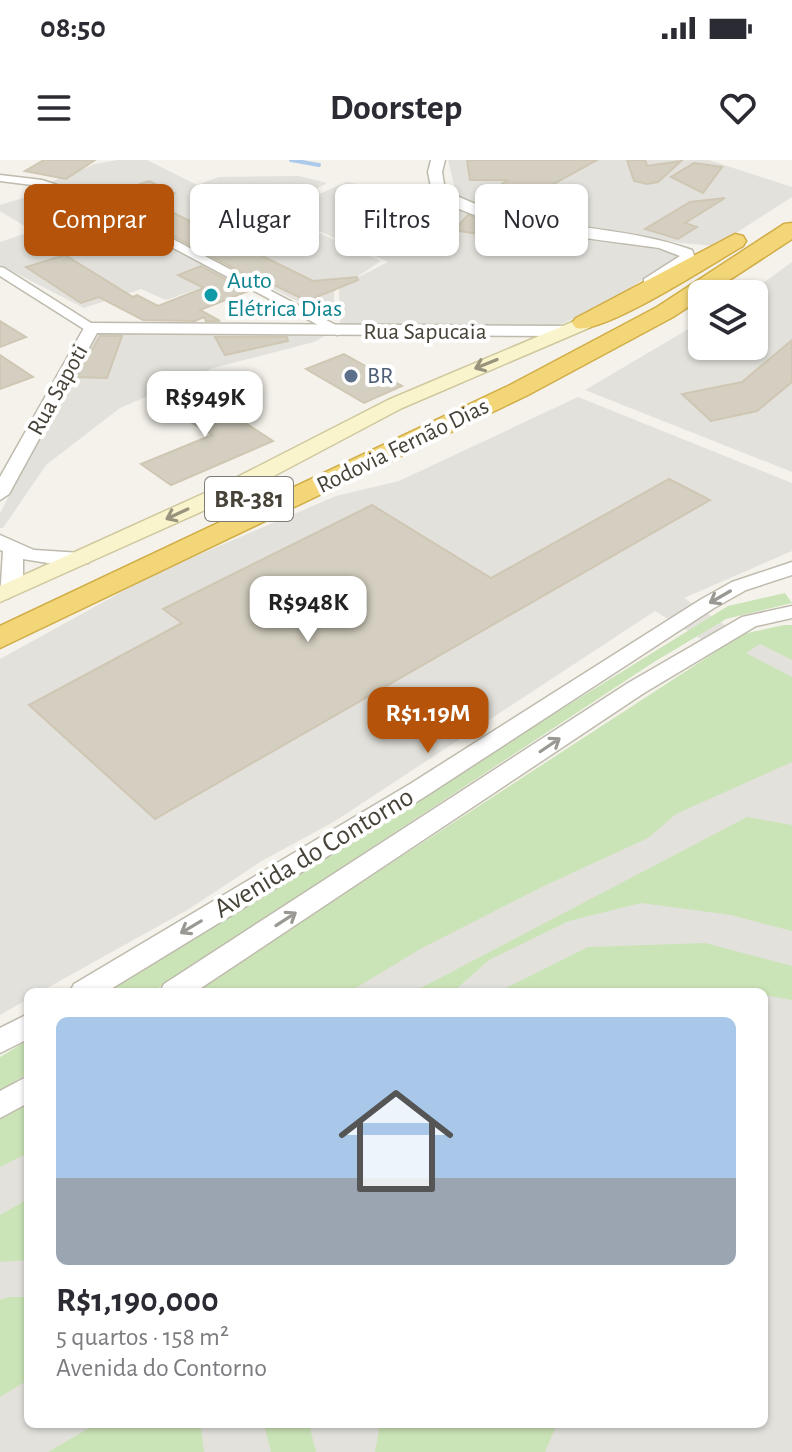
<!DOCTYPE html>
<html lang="pt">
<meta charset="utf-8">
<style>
body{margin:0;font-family:"Alegreya Sans",sans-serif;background:#f2f2f3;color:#2b2b33;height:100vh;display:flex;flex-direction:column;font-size:30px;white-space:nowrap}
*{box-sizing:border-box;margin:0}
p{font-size:26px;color:#7c7c81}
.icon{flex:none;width:44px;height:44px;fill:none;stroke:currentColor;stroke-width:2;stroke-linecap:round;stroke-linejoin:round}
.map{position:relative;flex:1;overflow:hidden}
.side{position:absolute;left:24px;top:828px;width:744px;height:440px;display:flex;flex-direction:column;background:#fff;border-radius:12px;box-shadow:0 2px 6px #0004}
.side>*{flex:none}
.top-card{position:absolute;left:24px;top:24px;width:744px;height:72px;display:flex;gap:16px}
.fabs{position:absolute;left:688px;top:120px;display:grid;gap:16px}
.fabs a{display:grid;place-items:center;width:80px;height:80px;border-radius:12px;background:#fff;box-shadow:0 2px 6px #0004;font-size:40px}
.price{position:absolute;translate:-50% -68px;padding:0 18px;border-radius:16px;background:#fff;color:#222;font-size:26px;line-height:52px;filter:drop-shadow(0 2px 4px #0008)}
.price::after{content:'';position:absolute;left:50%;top:48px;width:24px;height:18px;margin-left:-12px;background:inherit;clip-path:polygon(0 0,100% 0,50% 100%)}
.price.current{background:#b45309;color:#fff}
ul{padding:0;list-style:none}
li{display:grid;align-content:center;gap:16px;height:424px;padding:0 32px}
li+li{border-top:2px solid #e1e1e2}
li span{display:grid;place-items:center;height:248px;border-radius:12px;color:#555}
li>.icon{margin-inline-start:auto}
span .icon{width:144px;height:144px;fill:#fffc;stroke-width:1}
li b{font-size:34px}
.pill{padding:0 28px;border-radius:12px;background:#fff;box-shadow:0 2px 6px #0004;font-size:28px;line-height:72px}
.pill.current{background:#b45309;color:#fff}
.status{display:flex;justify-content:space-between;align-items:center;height:56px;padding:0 40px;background:#fff;direction:ltr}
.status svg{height:22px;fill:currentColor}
header{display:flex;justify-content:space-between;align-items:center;height:104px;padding:0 32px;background:#fff;font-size:36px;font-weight:700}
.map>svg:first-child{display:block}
.industrial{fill:#e3e1db}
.green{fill:#cbe4b7}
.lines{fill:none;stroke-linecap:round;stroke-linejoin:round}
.stream{stroke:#accaeb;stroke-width:4}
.building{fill:#d4cfc0;stroke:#cfc7b4;stroke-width:2}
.minor-casing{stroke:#bebaad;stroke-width:3}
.tertiary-casing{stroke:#bebaad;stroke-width:3}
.secondary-casing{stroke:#cfc79d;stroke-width:3}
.motorway-casing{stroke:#d1ad47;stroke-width:3}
.minor{fill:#fff;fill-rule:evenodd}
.tertiary{fill:#fff;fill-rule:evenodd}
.secondary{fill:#faf4cd;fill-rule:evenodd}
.motorway{fill:#f2d677;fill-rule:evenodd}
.oneway{stroke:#98937c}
.oneway2{stroke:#9a9892}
.culture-dot{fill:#0f9aa8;stroke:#fff;stroke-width:3}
.service-dot{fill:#5c6f8a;stroke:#fff;stroke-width:3}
.labels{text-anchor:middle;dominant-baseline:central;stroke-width:8;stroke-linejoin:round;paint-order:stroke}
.far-culture-label{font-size:24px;fill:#0d838f;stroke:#fff;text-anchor:start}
.far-street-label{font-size:24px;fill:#474339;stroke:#fff}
.far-service-label{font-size:24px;fill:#4e5e75;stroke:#fff;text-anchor:start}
.shield{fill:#fff;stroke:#7e7b74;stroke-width:2}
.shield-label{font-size:26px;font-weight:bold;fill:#474339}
.street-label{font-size:28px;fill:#474339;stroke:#fff}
</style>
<div class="status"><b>08:50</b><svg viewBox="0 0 49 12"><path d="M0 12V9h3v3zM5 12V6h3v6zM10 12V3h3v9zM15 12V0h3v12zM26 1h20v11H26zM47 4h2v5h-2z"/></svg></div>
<header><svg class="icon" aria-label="menu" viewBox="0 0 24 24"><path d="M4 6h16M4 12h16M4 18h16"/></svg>Doorstep<svg class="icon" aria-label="heart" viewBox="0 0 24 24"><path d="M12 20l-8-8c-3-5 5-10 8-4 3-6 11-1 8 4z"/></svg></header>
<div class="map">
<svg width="792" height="1292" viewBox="0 0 792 1292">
<rect width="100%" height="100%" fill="#f4f2ea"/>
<path class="industrial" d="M118,0H147L197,25L219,17L299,16L327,23L273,52L303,65L209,97L123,52L128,49L48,23L95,4Z
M448,0H709L792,27V37L716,86L681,83L492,49L457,37Z
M347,22L664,91L678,96L603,146L552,168L340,164L339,128L334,132V160L213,98L304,66L381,101L349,122L388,102L277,52Z
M46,31L235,116L166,140L141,129L84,148L0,105V82L33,71L0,51V45Z
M792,102V312L585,230L702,161V186H754V134H748Z
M97,172L325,176L314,182L213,208L120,248L46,305L3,368H0V353Z
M578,237L792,323V391L684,438L743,477L755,471L792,470V1292H0V966L28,948V1264H764V832H205L724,493L655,451L335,661L260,702L189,749L40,832H28V839L0,855V499L156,413L336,336L399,321Z"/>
<path class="green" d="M785,433L792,443L726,459L654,502L152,832H105L728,446Z
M784,465H792V500L760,484L746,493L792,517V602L676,654L648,678L546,725L422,788L349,832H193L743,474Z
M747,657L792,665V771L731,755L641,743L569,761L489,800L453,832H413Z
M705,783L792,806V840L764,835V832H498L588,787Z
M28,880V913L0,931V897Z
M28,940V993L0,1007V958Z
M28,1039V1100L0,1102V1055Z
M8,1137H28V1220L0,1237V1140Z
M96,1264H196L201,1269L204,1292H48Z
M264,1264H309L316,1292H271Z
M380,1264H557L545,1292H375Z"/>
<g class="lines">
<path class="stream" d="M291,0L319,5"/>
</g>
<path class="building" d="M44,0H95L66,19L25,11Z
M467,0H597L541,31L554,34L534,56L480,42L507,20H470Z
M627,0H645L647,6L681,1L658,22L647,24L634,21Z
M694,3L722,7L703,33L671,17Z
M149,21L174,33L132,48L106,35Z
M725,38L685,63L697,67L678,79L645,69L690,42Z
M153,43L212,72L269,52L298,65L242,86L313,121L357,117L358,120L307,141L270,123L265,125L128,52Z
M468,55L506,67L522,70L514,80L454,70Z
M65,95L133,137L137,135L158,146L204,128L178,115L201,106L248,131L200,150L220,161H206L204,157L195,161L143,160L99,137L81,143L26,107Z
M0,161L26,177L0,187Z
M100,176H122L107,218L76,217Z
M215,177H287L288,181L225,195Z
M792,180V222L757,251L711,261L682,234L742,222Z
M344,194L369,208L402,226L364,243L306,209Z
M0,195L33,217L0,229Z
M177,232L191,240L203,235L236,254L233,255L273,281L171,325L141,304L212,275L156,241Z
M669,319L710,340L155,659L29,545L182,463L163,449L372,345L491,418Z"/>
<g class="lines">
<g class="minor-casing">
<path id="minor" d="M0,15L42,20L93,37L349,172L337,175L85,41L40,26L0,21Z
M0,107L4,108L99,168L87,171L0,116Z"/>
</g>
<g class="tertiary-casing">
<path id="tertiary" d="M431,0H445L442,12L445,30C522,72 612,61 692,90L695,98L654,125H644V119L680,96L659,88C604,79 471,70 432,32L428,12Z
M92,163L566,166L574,171L566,176L97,173L9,334L0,340V317L84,168Z
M0,375L34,390L81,393L91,399L88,403L60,405L23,399V419L9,438L0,440L3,391L0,390Z
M792,402V415L746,430L714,448L426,636L106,832H70L74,824L410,624L700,440L732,422Z
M792,446V458L756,466L644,533L195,832H160L164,824L628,523L742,457Z
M28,854V879L0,893V868Z
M28,916V943L0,958V931Z"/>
</g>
<g class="secondary-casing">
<path id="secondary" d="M584,157L591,159L593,163L591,167L402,248L234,337L0,442V426L218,327L388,240Z"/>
</g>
<g class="motorway-casing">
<path id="motorway" d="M792,63V79L708,134H702V138L673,157L528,235L0,488V466L510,225L657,147L784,64Z
M735,74L743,76L746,81L743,86C713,103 603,175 576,168L572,163L576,158Z"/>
</g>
<use href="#minor" class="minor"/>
<use href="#tertiary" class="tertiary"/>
<use href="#secondary" class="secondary"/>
<use href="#motorway" class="motorway"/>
</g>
<defs><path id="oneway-shaft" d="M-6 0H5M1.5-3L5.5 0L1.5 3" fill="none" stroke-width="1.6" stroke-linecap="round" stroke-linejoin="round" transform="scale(2)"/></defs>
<g class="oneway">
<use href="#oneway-shaft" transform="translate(486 204) rotate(158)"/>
<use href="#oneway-shaft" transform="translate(177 354) rotate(155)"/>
</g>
<g class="oneway2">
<use href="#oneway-shaft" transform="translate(720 437) rotate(150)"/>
<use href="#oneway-shaft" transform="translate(550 585) rotate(-34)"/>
<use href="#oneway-shaft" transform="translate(286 759) rotate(-33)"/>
<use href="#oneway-shaft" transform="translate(191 767) rotate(149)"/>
</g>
<circle class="culture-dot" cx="211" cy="135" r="8"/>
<circle class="service-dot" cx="351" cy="216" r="8"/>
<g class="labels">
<g class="far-culture-label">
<text x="227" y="121">Auto<tspan x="227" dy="28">Elétrica Dias</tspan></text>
</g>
<g class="far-street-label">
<text x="425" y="172">Rua Sapucaia</text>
<text transform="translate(58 230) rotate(-61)">Rua Sapoti</text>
<text transform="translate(403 286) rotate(-26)">Rodovia Fernão Dias</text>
</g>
<g class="far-service-label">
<text x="367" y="216">BR</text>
</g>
<rect class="shield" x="205" y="317" width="88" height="44" rx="6"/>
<g class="shield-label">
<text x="249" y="339">BR-381</text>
</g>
<g class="street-label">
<text transform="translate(314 693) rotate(-31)">Avenida do Contorno</text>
</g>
</g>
</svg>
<div class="fabs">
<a><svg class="icon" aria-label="layers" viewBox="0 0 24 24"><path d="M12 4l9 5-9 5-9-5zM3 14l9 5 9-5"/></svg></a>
</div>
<b class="price" style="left:205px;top:279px">R$949K</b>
<b class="price" style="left:308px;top:484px">R$948K</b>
<b class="price current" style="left:428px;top:595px">R$1.19M</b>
<div class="top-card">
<a class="pill current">Comprar</a>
<a class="pill">Alugar</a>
<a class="pill">Filtros</a>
<a class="pill">Novo</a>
</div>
<section class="side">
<ul>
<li><span style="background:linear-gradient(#a9c7e8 65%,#9aa5b1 0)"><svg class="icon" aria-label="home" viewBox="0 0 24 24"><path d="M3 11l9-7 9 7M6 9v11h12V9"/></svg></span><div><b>R$1,190,000</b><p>5 quartos · 158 m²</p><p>Avenida do Contorno</p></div></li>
</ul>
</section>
</div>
